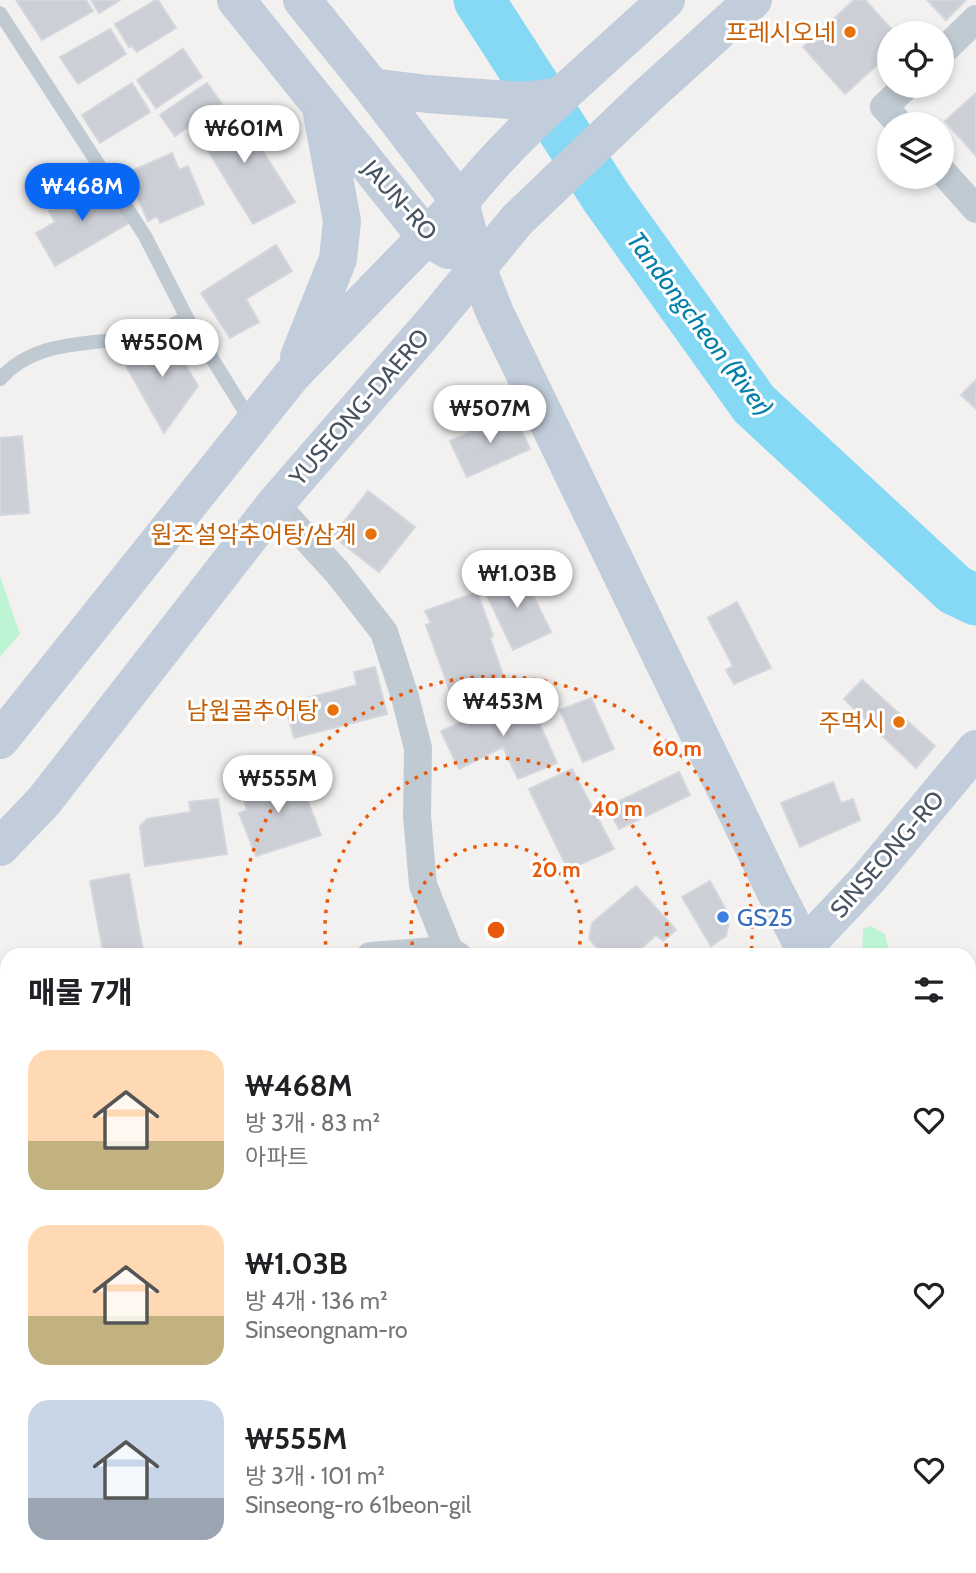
<!DOCTYPE html>
<html lang="ko">
<meta charset="utf-8">
<style>
body{margin:0;font-family:Cabin,"Noto Sans KR",sans-serif;background:#f2f2f2;color:#202124;height:100vh;display:flex;flex-direction:column;font-size:26px;white-space:nowrap}
*{box-sizing:border-box;margin:0}
p{font-size:23px;color:#757577}
.icon{flex:none;width:38px;height:38px;fill:none;stroke:currentColor;stroke-width:2;stroke-linecap:round;stroke-linejoin:round}
.map{position:relative;flex:1;overflow:hidden}
.details{position:absolute;left:0px;top:948px;width:976px;height:625px;display:flex;flex-direction:column;background:#fff;border-radius:21px 21px 0 0;box-shadow:0 4px 10px #0003}
.details>*{flex:none}
.controls{position:absolute;left:877px;top:21px;display:grid;gap:14px}
.controls a{display:grid;place-items:center;width:77px;height:77px;border-radius:50%;background:#fff;box-shadow:0 4px 10px #0003;font-size:35px}
.price{position:absolute;translate:-50% -60px;padding:0 16px;border-radius:24px;background:#fff;color:#222;font-size:23px;line-height:46px;filter:drop-shadow(0 2px 4px #0008)}
.price::after{content:'';position:absolute;left:50%;top:42px;width:21px;height:16px;margin-left:-10px;background:inherit;clip-path:polygon(0 0,100% 0,50% 100%)}
.price.active{background:#0967f5;color:#fff}
ul{padding:0;list-style:none}
li{display:flex;align-items:center;gap:21px;height:175px;padding:0 28px}
li span{display:grid;place-items:center;flex:none;width:196px;height:140px;border-radius:21px;color:#555}
li>.icon{margin-inline-start:auto}
span .icon{width:84px;height:84px;fill:#fffc;stroke-width:1}
li b{font-size:30px}
h2{display:flex;justify-content:space-between;align-items:center;height:84px;padding:0 28px;font-size:30px}
.map>svg:first-child{display:block}
.green{fill:#bcf4d4}
.lines{fill:none;stroke-linecap:round;stroke-linejoin:round}
.river{stroke:#85d9f4;stroke-width:51}
.building{fill:#cccfd6;stroke:#d4d6dd;stroke-width:2}
.lane{stroke:#c0cad3;stroke-width:14}
.street{stroke:#c0cad3;stroke-width:28}
.secondary{stroke:#c2cddb;stroke-width:38}
.ring{fill:none;stroke:#e8590c;stroke-width:3.5;stroke-dasharray:3.5 7}
.food-dot{fill:#e8710a;stroke:#fff;stroke-width:2.5}
.shop-dot{fill:#3f7fe0;stroke:#fff;stroke-width:2.5}
.labels{text-anchor:middle;dominant-baseline:central;stroke-width:6;stroke-linejoin:round;paint-order:stroke}
.food-label{font-size:24px;fill:#c56008;stroke:#fff;text-anchor:end}
.street-label{font-size:24px;fill:#475360;stroke:#fff}
.shop-label{font-size:24px;fill:#366cbe;stroke:#fff;text-anchor:start}
.water-label{font-size:26px;font-style:italic;fill:#0280a9;stroke:#fff}
.centre{fill:#e8590c;stroke:#fff;stroke-width:3.5}
.ring-label{font-size:21px;text-anchor:middle;font-weight:bold;fill:#e8590c;stroke:#fff;stroke-width:6;stroke-linejoin:round;paint-order:stroke}
</style>
<div class="map">
<svg width="976" height="1573" viewBox="0 0 976 1573">
<rect width="100%" height="100%" fill="#f3f1f0"/>
<path class="green" d="M0,576L20,634L0,657Z
M870,926L885,934L890,955H862L863,929Z
M970,1139L976,1154V1210L970,1196Z
M564,1566H688L691,1573H559Z"/>
<g class="lines">
<path class="river" d="M479,0L606,197L754,404L955,590L976,600"/>
</g>
<path class="building" d="M16,0H86L93,11L42,40Z
M91,0H120L99,13Z
M156,0H158L176,28L137,52L132,46L129,47L115,24Z
M854,0H865L895,33H889V54L845,94L803,47Z
M927,0H966L946,20Z
M110,29L126,54L78,84L60,57Z
M183,49L202,77L156,108L137,80Z
M132,83L150,112L100,143L82,115Z
M207,83L222,104L175,136L160,115Z
M976,93V156L945,121Z
M235,107L295,202L253,224L194,128Z
M172,153L179,170L188,166L204,204L160,223L157,216L148,221L127,173Z
M104,179L129,223L55,266L36,233L55,222L49,211Z
M276,245L292,271L246,299L259,322L230,338L201,293Z
M167,334L198,386L164,433L122,359Z
M976,380V409L961,395Z
M513,413L530,449L467,477L450,441Z
M22,436L29,513L0,515V438Z
M368,491L415,527L379,572L333,536Z
M521,571L551,632L513,650L483,587Z
M477,592L493,636L490,638L503,675L451,694L426,625L431,623L425,611Z
M737,602L771,668L734,684L726,670L733,666L708,618Z
M375,667L387,714L294,738L285,704L357,685L354,672Z
M862,680L935,746L916,768L844,699Z
M526,694L557,763L518,779L503,747L459,769L441,731Z
M591,698L614,749L583,762L560,710Z
M572,769L614,849L568,870L529,789Z
M679,772L690,795L619,829L607,807Z
M297,773L321,835L256,856L239,813L247,810L241,790Z
M833,782L841,803L853,799L860,820L800,847L781,803Z
M218,799L227,854L145,866L140,826L147,819L191,812L189,802Z
M129,874L144,956H104L90,881Z
M710,881L730,917L726,936L711,946L682,897Z
M636,886L676,930L663,941L656,935L633,956H604L589,939L592,923Z
M7,1065V1116L1,1118L0,1068Z
M0,1163L7,1167V1246L0,1241Z
M970,1322L976,1336V1344L970,1347Z
M976,1364V1406L970,1409V1367Z
M7,1366V1395L0,1391V1376Z
M0,1406L7,1411V1463L0,1458Z
M976,1427V1467L970,1470V1430Z
M7,1530V1566H45L40,1573H0V1538Z
M973,1537L976,1543V1573H928L925,1566H970V1539Z
M143,1566H185L181,1573H154Z
M194,1566H230L243,1573H190Z
M331,1566H394L390,1573H330Z
M439,1566H505L502,1573H451Z
M720,1566H763L748,1573H724Z
M803,1566H874L876,1572L806,1573Z"/>
<g class="lines">
<path class="lane" d="M0,13L145,236L187,318L252,423
M0,379C41,333 104,349 157,331C167,328 177,322 187,318"/>
<path class="street" d="M942,52L976,19
M900,124L884,107L906,86
M942,171L976,209
M275,504L338,573L384,632L405,697L418,748L417,816L423,885L449,950
M370,956L449,950L458,956
M0,1043L7,1039
M0,1315L7,1304
M0,1492L7,1496
M106,1566L115,1573
M701,1566L704,1573
M889,1566L892,1573
M58,1573L63,1566
M289,1573L293,1566
M546,1573L550,1566"/>
<path class="secondary" d="M236,0L426,237L448,250
M302,0L372,87L460,202L477,267L495,313L770,881L808,956
M372,87L427,94L525,101L559,96
M299,357L338,259L342,221L321,108
M0,740L292,375L460,202C520,126 596,66 666,0
M0,847L44,801L275,504L433,322L517,220L646,97L753,0
M804,947L868,879L976,749
M970,1286L976,1300"/>
</g>
<g class="ring">
<path d="M415 955A85 85 0 1 1 577 955"/>
<path d="M327 955A171 171 0 1 1 665 955"/>
<path d="M241 955A256 256 0 1 1 751 955"/>
</g>
<g class="food-dot">
<circle cx="850" cy="32" r="7"/>
<circle cx="371" cy="534" r="7"/>
<circle cx="333" cy="710" r="7"/>
<circle cx="899" cy="722" r="7"/>
</g>
<circle class="shop-dot" cx="723" cy="917" r="7"/>
<g class="labels">
<g class="food-label">
<text x="836" y="32">프레시오네</text>
<text x="357" y="534">원조설악추어탕/삼계</text>
<text x="319" y="710">남원골추어탕</text>
<text x="885" y="722">주먹시</text>
</g>
<g class="street-label">
<text transform="translate(400 200) rotate(48)">JAUN-RO</text>
<text transform="translate(359 407) rotate(-49)">YUSEONG-DAERO</text>
<text transform="translate(887 854) rotate(-49)">SINSEONG-RO</text>
</g>
<g class="shop-label">
<text x="737" y="917">GS25</text>
</g>
<g class="water-label">
<text transform="translate(700 324) rotate(53)">Tandongcheon (River)</text>
</g>
</g>
<circle cx="496" cy="930" r="10" class="centre"/>
<g class="ring-label">
<text x="677" y="756">60 m</text>
<text x="617" y="816">40 m</text>
<text x="556" y="877">20 m</text>
</g>
</svg>
<div class="controls">
<a><svg class="icon" aria-label="locate" viewBox="0 0 24 24"><circle cx="12" cy="12" r="6"/><path d="M12 2v4M12 18v4M2 12h4M18 12h4"/></svg></a>
<a><svg class="icon" aria-label="layers" viewBox="0 0 24 24"><path d="M12 4l9 5-9 5-9-5zM3 14l9 5 9-5"/></svg></a>
</div>
<b class="price" style="left:244px;top:165px">₩601M</b>
<b class="price active" style="left:82px;top:223px">₩468M</b>
<b class="price" style="left:162px;top:379px">₩550M</b>
<b class="price" style="left:490px;top:445px">₩507M</b>
<b class="price" style="left:517px;top:610px">₩1.03B</b>
<b class="price" style="left:503px;top:738px">₩453M</b>
<b class="price" style="left:278px;top:815px">₩555M</b>
<section class="details">
<h2>매물 7개<svg class="icon" aria-label="filters" viewBox="0 0 24 24"><path d="M4 7h16M4 17h16"/><circle cx="9" cy="7" r="2"/><circle cx="15" cy="17" r="2"/></svg></h2>
<ul>
<li><span style="background:linear-gradient(#ffd9b3 65%,#c2b280 0)"><svg class="icon" aria-label="home" viewBox="0 0 24 24"><path d="M3 11l9-7 9 7M6 9v11h12V9"/></svg></span><div><b>₩468M</b><p>방 3개 · 83 m²</p><p>아파트</p></div><svg class="icon" aria-label="heart" viewBox="0 0 24 24"><path d="M12 20l-8-8c-3-5 5-10 8-4 3-6 11-1 8 4z"/></svg></li>
<li><span style="background:linear-gradient(#ffd9b3 65%,#c2b280 0)"><svg class="icon" aria-label="home" viewBox="0 0 24 24"><path d="M3 11l9-7 9 7M6 9v11h12V9"/></svg></span><div><b>₩1.03B</b><p>방 4개 · 136 m²</p><p>Sinseongnam-ro</p></div><svg class="icon" aria-label="heart" viewBox="0 0 24 24"><path d="M12 20l-8-8c-3-5 5-10 8-4 3-6 11-1 8 4z"/></svg></li>
<li><span style="background:linear-gradient(#c9d6e8 70%,#9aa5b1 0)"><svg class="icon" aria-label="home" viewBox="0 0 24 24"><path d="M3 11l9-7 9 7M6 9v11h12V9"/></svg></span><div><b>₩555M</b><p>방 3개 · 101 m²</p><p>Sinseong-ro 61beon-gil</p></div><svg class="icon" aria-label="heart" viewBox="0 0 24 24"><path d="M12 20l-8-8c-3-5 5-10 8-4 3-6 11-1 8 4z"/></svg></li>
</ul>
</section>
</div>
